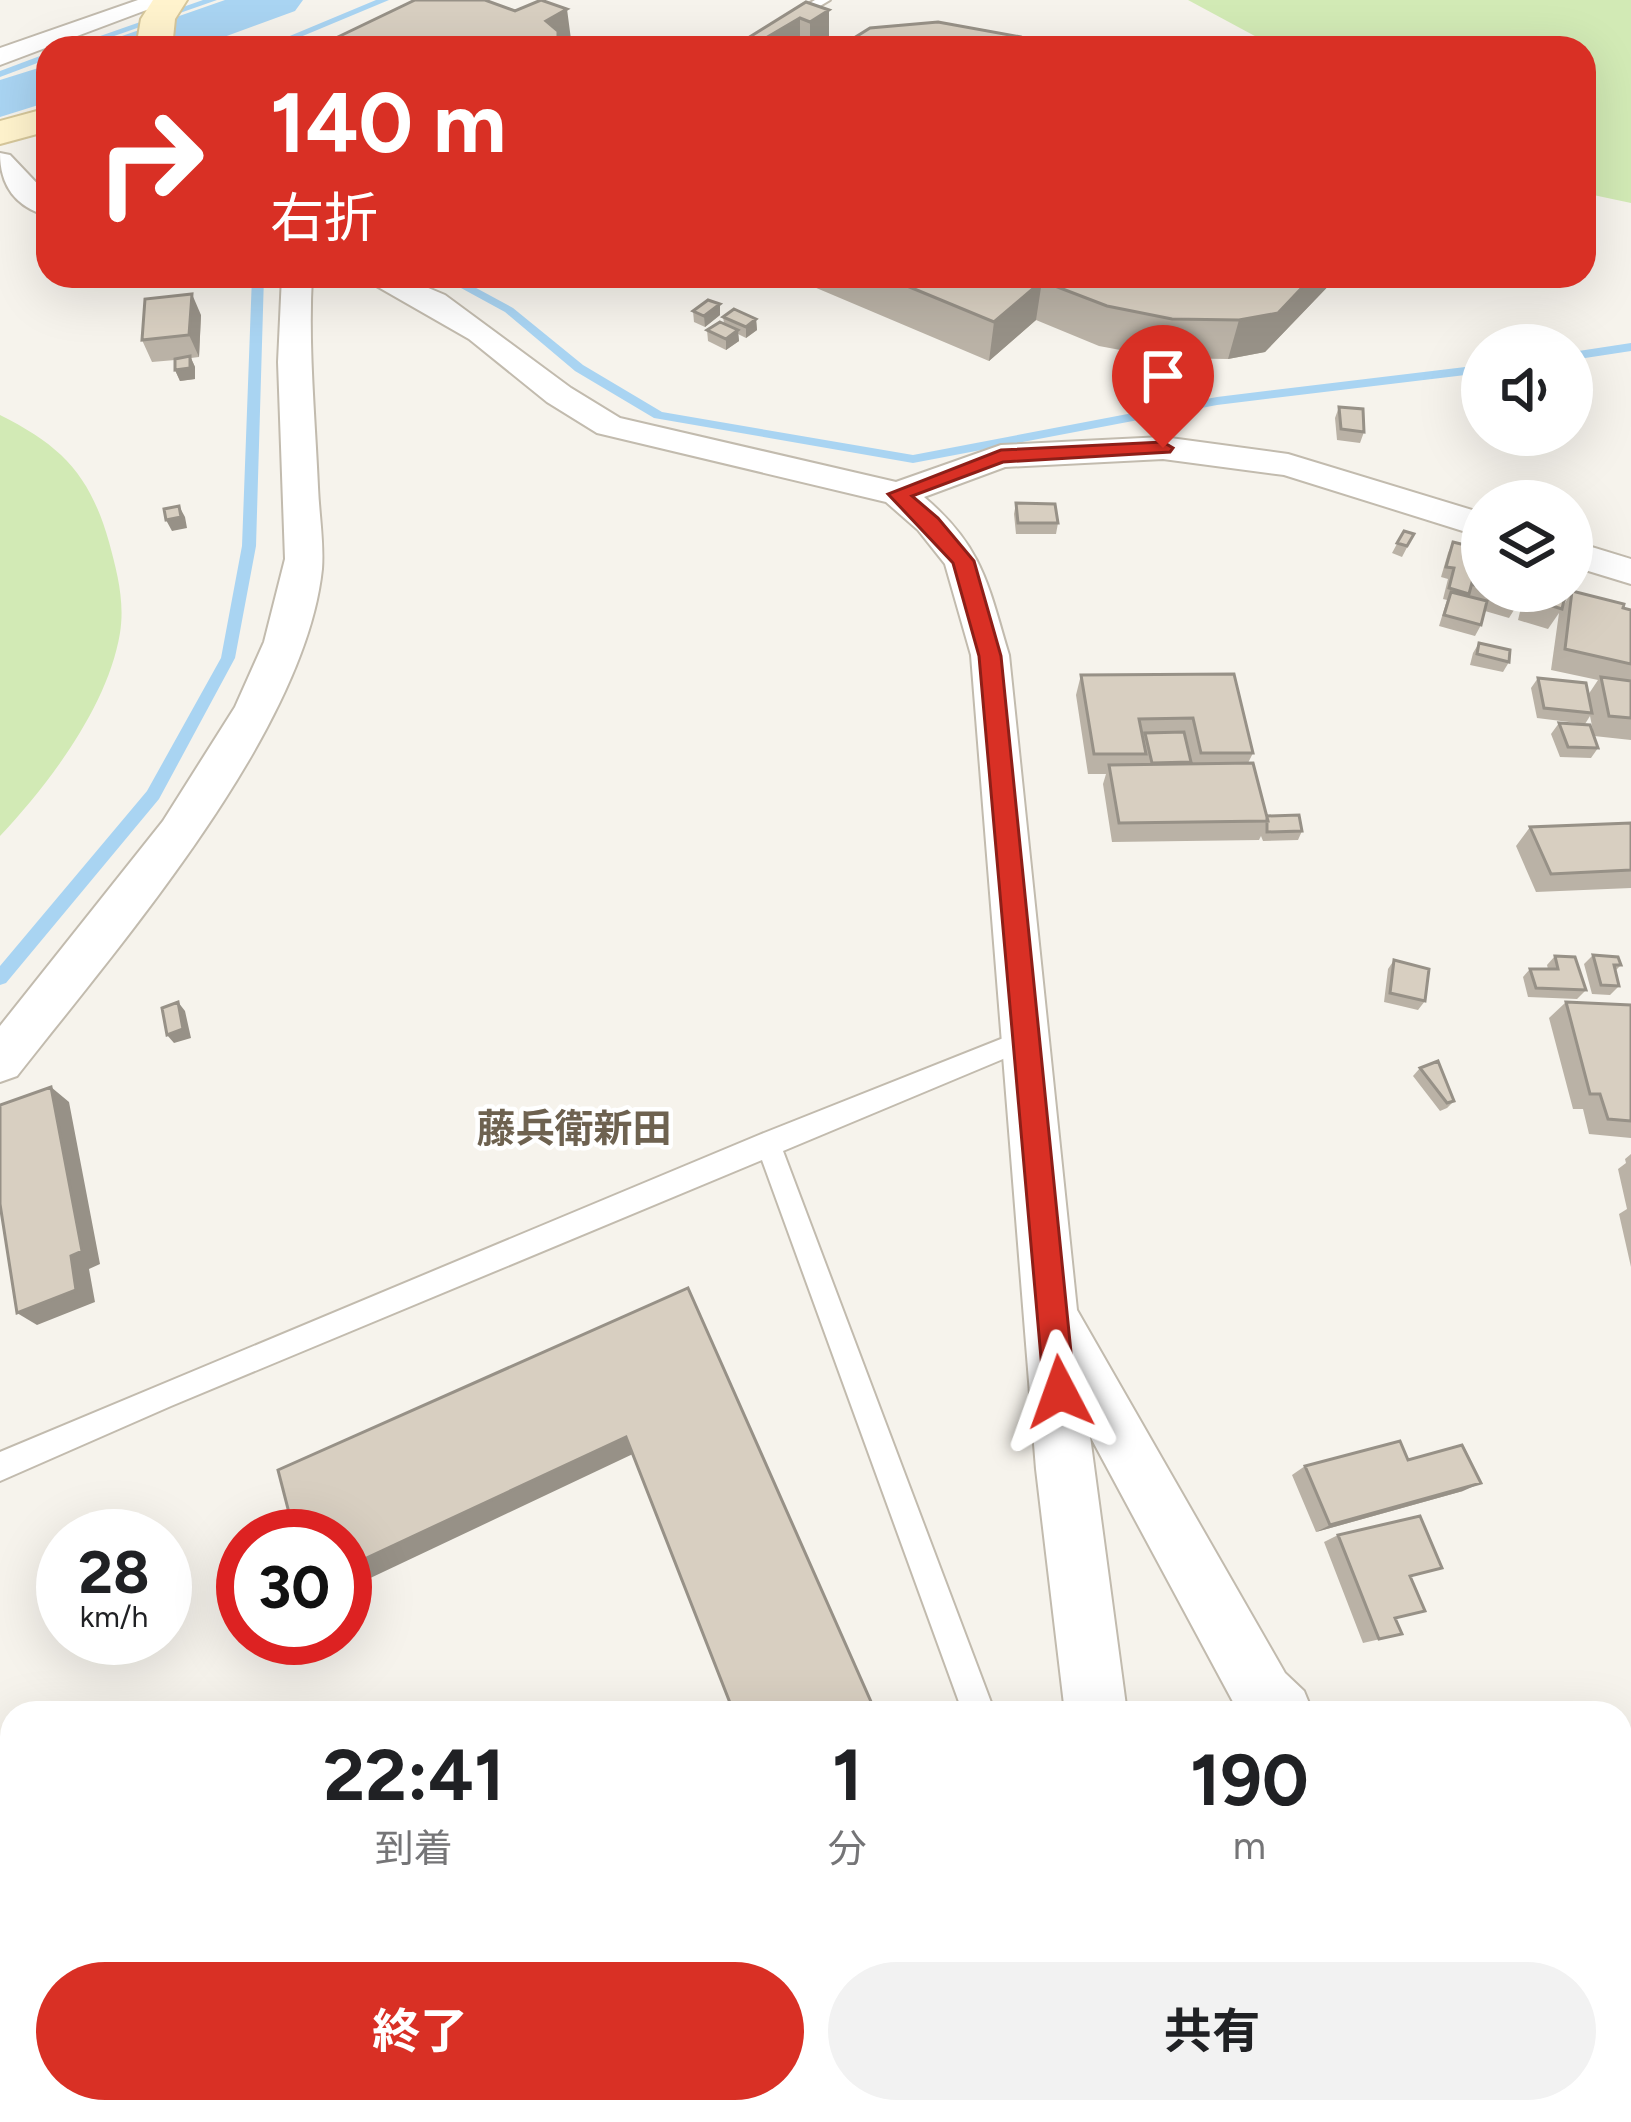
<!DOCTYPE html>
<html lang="ja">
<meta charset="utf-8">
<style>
:root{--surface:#fff;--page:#f2f2f2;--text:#202124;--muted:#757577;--accent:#d93025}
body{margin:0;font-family:Figtree,"Noto Sans JP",sans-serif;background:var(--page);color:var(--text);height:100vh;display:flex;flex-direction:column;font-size:45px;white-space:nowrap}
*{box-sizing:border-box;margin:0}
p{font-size:39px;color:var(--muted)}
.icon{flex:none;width:66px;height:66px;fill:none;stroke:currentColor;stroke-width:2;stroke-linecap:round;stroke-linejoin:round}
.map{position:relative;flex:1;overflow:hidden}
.sheet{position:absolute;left:0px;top:1701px;width:1632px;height:423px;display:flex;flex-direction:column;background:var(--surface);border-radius:36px 36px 0 0;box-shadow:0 12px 48px #0002}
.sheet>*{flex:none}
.guide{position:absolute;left:36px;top:36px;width:1560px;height:252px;border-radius:36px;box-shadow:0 12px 48px #0002;background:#d93025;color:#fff;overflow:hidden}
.controls{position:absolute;left:1461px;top:324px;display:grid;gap:24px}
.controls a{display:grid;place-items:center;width:132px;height:132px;border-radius:50%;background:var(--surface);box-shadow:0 12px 48px #0002;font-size:60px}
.speed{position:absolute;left:36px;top:1509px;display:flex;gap:24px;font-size:60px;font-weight:700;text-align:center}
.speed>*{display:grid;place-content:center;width:156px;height:156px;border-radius:50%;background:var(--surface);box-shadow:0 12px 48px #0002;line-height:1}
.speed small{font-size:30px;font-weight:400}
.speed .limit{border:18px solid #d22;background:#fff;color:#111}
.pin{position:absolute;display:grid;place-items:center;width:102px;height:102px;color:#fff;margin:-123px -51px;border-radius:50% 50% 50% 0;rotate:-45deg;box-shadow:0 0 12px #0007}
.pin .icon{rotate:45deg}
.me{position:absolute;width:132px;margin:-66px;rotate:356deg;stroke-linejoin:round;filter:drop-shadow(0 0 9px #0008)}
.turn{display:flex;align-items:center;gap:42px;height:252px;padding:0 36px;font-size:54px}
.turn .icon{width:156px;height:156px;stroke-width:2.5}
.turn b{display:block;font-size:84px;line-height:102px}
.eta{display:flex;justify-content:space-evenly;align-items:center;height:204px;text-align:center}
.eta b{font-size:72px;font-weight:700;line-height:84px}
.cta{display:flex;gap:24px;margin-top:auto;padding:24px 36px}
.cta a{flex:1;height:138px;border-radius:72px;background:var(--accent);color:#fff;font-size:48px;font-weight:700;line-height:138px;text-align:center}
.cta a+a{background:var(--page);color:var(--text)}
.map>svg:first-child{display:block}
</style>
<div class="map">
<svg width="1631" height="2122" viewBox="0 0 1631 2122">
<rect width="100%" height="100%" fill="#f6f3ec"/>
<path fill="#d2eab5" d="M1188,0H1631V203L1584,193V48H1277Z
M0,415C62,446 90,475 109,542C117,572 125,601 120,633C108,706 49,784 0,836Z"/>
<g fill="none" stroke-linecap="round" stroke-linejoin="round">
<path fill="#a9d4f2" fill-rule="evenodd" d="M203,0H217L80,48H66Z
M376,0H389L274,48H261Z
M48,53V59L0,77V71Z
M252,276H264L256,546L235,658L159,799L6,983L0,985V966L147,791L221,658L242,546Z
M439,276H454L513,308L583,365L662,412L913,455L1217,397L1482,365V373L1217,405L913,463L654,418L575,371L505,312Z
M1631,343V351L1572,360V352Z"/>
<path fill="#a9d4f2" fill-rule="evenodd" d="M225,0H303L295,11L194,48H114L122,36Z
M48,65V102L0,117V80Z"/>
<defs>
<path id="lane" d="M815,0H830L750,48H735Z
M1026,1029L1034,1032L1038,1039L1034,1046L783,1151L995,1713H963L762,1160L171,1406L0,1481V1452L759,1135Z
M1047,2112H1083L1084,2122H1048Z"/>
<path id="street" d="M138,0H173L0,65V48Z
M0,153L10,155L48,195V216C15,207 0,185 0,153Z
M282,276H312C308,347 315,416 318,487C319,514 324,542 322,569C305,733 117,948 17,1076L0,1082V1026L163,821L235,707L264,642L285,559L278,362Z
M359,276H400L445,295L571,388L620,418L896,482L1001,445L1163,437L1288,454L1482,513V537L1284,475L1163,459L1005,467L924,497C983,547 988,585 1009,655L1077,1310L1285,1673L1304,1691L1313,1713H1239L1090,1436L1127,1713H1065L1036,1469L971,655L945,564L918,530L886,502L597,433L547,402L469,339Z
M1572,541L1631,559V584L1572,566Z
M1631,1821V1887L1620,1888V1822Z
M1109,2112H1181L1182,2122H1110Z"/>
<path id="secondary" d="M153,0H187L175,19L172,48H136L141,19Z
M48,108V131L0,144V121Z"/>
</defs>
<use href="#lane" stroke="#c2bbae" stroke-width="4"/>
<use href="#street" stroke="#c2bbae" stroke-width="4"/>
<use href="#secondary" stroke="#d6c79b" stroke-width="4"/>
<use href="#lane" fill="#fff" fill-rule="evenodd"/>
<use href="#street" fill="#fff" fill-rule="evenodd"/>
<use href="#secondary" fill="#fff3cd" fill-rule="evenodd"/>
</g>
<path fill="#bab2a6" d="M806,2L828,48H732Z
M788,276H1338L1265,352L1228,359L1163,358L1099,346L1036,320L989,361Z
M693,311L720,315L705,327L694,322Z
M201,315L199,357L191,358L195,367V379L180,381L175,370V360L152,362L142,340Z
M723,317L756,319L757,330L746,338L738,334L739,341L726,350L708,341L707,330L724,323Z
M1339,407L1364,432L1360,443L1337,440L1335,418Z
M1016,503L1058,523L1056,534H1016L1014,514Z
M1404,531L1414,534L1402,557L1392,553Z
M1482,539V591H1523L1522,597L1509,618L1485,611L1481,625L1475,636L1439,626L1447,600L1443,599L1448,579L1441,577L1448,553L1453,542L1478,549Z
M1525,591H1571L1562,608L1572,591L1631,610V740L1594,736L1590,716L1585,724L1537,718L1531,688L1538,678L1588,695L1598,680L1551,670L1559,613L1548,629L1518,620Z
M1479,643L1509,662L1503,672L1470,665L1473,653Z
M1234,674L1253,753L1248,763L1267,816L1302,831L1298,840L1263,841L1261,836L1259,840L1112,842L1103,784L1106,774H1088L1076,695L1081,675Z
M1559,723L1598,748L1591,758L1560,757L1551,734Z
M1631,823V888L1536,892L1516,846L1530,827Z
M1593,955L1621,965L1615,971L1619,986L1610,995L1592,994L1584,964Z
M1555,956L1586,990L1577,999L1528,997L1523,977L1530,969H1548L1547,965Z
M1394,960L1425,1001L1418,1010L1384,1002L1388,969Z
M1566,1002L1631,1005V1138L1589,1134L1583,1109H1573L1549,1018Z
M1420,1068L1454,1101L1447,1108L1440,1111L1413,1076Z
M1631,1154V1267L1619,1214L1627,1209L1618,1169L1626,1163L1625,1159Z
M1408,1460L1463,1491L1316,1532L1292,1475L1305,1466Z
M1338,1535L1410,1577L1395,1619L1402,1634L1363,1643L1324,1542Z"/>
<path fill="#979187" d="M567,9L572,47L551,48L546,21Z
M829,10V48H810V22Z
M800,18V48H749Z
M1313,276H1338L1265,352L1228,359L1239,320Z
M1042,281L1036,320L989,361L994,322Z
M192,294L201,315L199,357L189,335Z
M720,304V315L705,327L704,316Z
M756,319L757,330L746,338V327Z
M738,330L739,341L726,350V339Z
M190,356L195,367V379L180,381L175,370Z
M179,506L185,517L187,528L172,531L166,520Z
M178,1002L185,1011L191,1038L174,1043L167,1035Z
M51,1087L69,1102L100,1264L89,1269L95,1302L37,1325L17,1313Z
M626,1437L635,1453L345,1590V1568Z
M1481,1483L1463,1491L1316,1532L1330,1525Z"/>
<path fill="#d8cfc1" stroke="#979187" stroke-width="3" d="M415,0H485L515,11L541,0L567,9L546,21L558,31V42L551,48H315Z
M806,2L829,10L810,22L800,18L749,48H732Z
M938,22L1021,37L1042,48H838L870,28Z
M883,276H1313L1278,313L1239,320L1172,319L1107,306L1042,281L994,322Z
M192,294L189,335L142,340L145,299Z
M708,300L720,304L704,316L693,311Z
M734,309L756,319L746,327L723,317Z
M720,322L738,330L726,339L707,330Z
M190,356V368L175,370V359Z
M1339,407L1363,409L1364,432L1341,429Z
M1016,503L1055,504L1058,523H1018Z
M179,506L181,517L166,520L164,509Z
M1404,531L1414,534L1407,546L1397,543Z
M1572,539L1585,543L1576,583L1572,582Z
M1453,542L1481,549L1469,594L1449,588L1454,568L1446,567Z
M1482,555V587L1474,585Z
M1498,591H1523L1522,597Z
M1532,591H1566L1562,609L1530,599Z
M1572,591L1624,604L1623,608L1631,610V664L1565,649Z
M1451,592L1487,601L1481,625L1444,615Z
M1479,643L1510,650L1509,662L1477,654Z
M1234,674L1253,753H1201L1193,718L1139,719L1146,754H1094L1081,675Z
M1601,677L1631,681V718L1609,716Z
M1538,678L1586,683L1592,713L1544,708Z
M1559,723L1590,725L1598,748L1568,747Z
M1184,732L1191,762L1152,763L1145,733Z
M1253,763L1268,821L1119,823L1109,765Z
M1299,815L1302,831L1267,832V816Z
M1631,823V870L1551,874L1530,827Z
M1593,955L1618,957L1621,965H1614L1619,986L1601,985Z
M1555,956L1575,957L1586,990L1536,988L1530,969H1558Z
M1394,960L1429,969L1425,1001L1390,993Z
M178,1002L183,1029L167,1035L162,1008Z
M1566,1002L1631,1005V1121L1608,1119L1600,1094H1590Z
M1438,1061L1454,1101L1447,1103L1420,1068Z
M51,1087L82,1251L71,1256L76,1290L17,1313L0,1204V1105Z
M688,1288L876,1713H734L626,1437L345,1568V1536H295L278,1470Z
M1400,1441L1408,1460L1462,1445L1481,1483L1330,1525L1305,1466Z
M1420,1516L1442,1568L1410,1576L1425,1611L1395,1618L1402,1634L1379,1639L1338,1535Z"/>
<path fill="#d93025" stroke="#8d1f18" stroke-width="3" d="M1163,442L1173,448L1170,452L1003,462L912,496L938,518L974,561L1001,656L1075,1392L1071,1403L1060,1408L1048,1403L1044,1392L979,656L953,563L888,494L1001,450Z"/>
<g text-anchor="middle" stroke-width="9" stroke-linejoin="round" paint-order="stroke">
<g font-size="39" font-weight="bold" fill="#6e6250" stroke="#fff">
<text x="574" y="1142">藤兵衛新田</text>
</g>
</g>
</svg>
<div class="controls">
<a><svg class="icon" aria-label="sound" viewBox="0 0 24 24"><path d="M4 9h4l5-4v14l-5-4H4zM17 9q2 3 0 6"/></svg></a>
<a><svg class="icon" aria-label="layers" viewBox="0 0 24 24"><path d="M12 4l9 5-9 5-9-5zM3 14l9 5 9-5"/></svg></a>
</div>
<div class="speed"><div>28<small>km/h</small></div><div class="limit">30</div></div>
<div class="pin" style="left:1163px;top:448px;background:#d93025"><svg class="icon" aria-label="arrive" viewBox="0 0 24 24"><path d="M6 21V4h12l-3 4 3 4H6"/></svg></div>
<svg class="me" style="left:1060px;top:1392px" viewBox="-20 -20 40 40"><path d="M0-17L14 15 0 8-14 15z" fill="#d93025" stroke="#fff" stroke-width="4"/></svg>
<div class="guide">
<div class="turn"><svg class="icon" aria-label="right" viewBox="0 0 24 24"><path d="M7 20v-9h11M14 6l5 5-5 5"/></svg><div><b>140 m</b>右折</div></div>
</div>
<section class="sheet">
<div class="eta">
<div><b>22:41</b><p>到着</p></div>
<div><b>1</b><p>分</p></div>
<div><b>190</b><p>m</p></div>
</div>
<div class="cta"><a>終了</a><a>共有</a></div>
</section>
</div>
